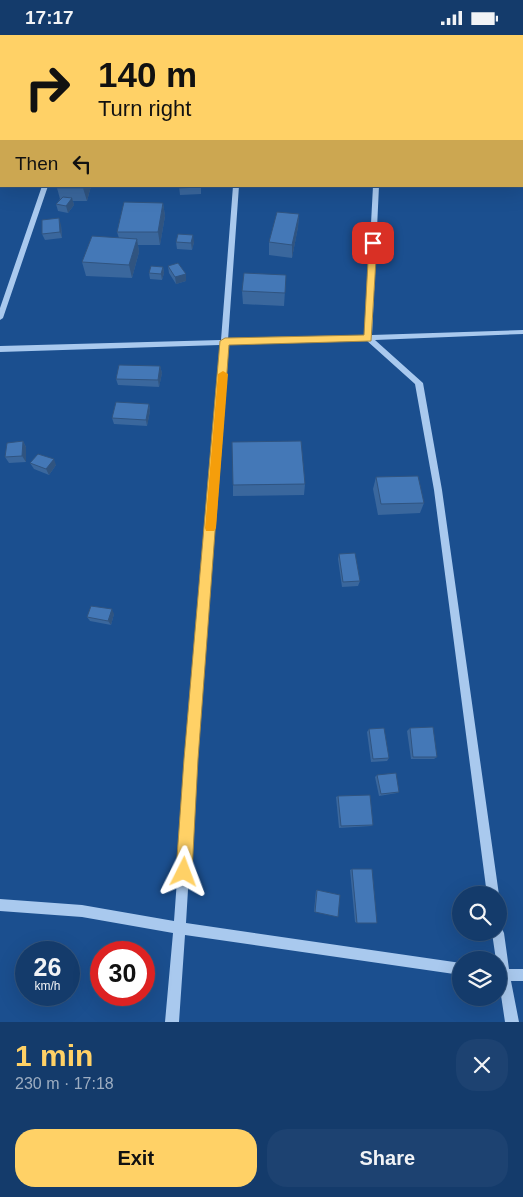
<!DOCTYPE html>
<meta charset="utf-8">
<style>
:root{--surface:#143b6b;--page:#1d4271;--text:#f1f3f6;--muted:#9dadc1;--line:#33557e;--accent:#ffd166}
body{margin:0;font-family:Helvetica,sans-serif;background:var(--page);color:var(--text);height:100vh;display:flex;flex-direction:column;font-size:19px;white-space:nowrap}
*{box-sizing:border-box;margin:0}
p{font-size:16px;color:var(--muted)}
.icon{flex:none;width:28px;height:28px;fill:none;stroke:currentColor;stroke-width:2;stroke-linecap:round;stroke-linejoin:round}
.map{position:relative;height:987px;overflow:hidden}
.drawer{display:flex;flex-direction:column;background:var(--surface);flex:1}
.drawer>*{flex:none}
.hud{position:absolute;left:0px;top:0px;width:524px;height:152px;box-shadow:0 5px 20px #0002,0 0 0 1px var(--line);background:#ffd166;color:#111;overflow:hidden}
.buttons{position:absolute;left:452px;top:851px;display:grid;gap:10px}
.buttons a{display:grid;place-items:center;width:55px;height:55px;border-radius:50%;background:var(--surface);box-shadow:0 5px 20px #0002,0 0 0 1px var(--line);font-size:25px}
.speed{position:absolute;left:15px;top:906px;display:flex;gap:10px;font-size:25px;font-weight:700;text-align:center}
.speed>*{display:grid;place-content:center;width:65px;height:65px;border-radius:50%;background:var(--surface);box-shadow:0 5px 20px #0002,0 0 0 1px var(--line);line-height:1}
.speed small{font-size:12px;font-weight:400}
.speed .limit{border:8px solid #d22;background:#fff;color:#111}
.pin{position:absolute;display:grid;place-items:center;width:42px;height:42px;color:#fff;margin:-21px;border-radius:10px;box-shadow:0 2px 8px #0006}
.me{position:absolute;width:55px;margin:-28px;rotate:3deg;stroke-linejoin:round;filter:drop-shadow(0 0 4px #0008)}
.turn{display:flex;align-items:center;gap:18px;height:105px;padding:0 15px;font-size:22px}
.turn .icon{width:65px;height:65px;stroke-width:2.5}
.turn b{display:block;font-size:35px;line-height:42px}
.then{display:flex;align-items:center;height:48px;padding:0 15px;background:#0003;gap:10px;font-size:19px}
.round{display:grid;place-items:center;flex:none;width:52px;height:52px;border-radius:20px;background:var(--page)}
.head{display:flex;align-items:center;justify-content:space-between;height:85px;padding:0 15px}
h1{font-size:30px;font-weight:800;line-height:38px;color:var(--accent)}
.action{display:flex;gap:10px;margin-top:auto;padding:10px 15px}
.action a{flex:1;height:58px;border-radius:20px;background:var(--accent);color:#111;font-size:20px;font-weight:800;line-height:58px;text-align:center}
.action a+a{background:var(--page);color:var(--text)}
.status{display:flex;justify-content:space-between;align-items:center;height:35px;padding:0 25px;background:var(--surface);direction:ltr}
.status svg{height:14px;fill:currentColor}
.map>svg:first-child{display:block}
</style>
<div class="status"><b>17:17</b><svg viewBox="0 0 49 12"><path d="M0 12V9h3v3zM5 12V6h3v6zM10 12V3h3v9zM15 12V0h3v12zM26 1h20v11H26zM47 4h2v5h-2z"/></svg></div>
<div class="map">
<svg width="523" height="987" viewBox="0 0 523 987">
<rect width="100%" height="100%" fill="#1b4f8f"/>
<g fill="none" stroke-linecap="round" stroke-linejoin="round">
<path fill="#a9c9ee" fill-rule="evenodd" d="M242,0H246V1H242Z
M344,0H350L351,1H345Z
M456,0H481L482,1H458Z
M522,3H523V5H522Z
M0,110H1V114H0Z
M42,151H48L3,283L0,285V273Z
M233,151H239L228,305L365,301L373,151H379L372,300L523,295V299L375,305L423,348L442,455L499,860H487L434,455L415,349L366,305L228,310L196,722L186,888L461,928V940L185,900L179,987H165L173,898L82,882L0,876V864L82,870L174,886L186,722L220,310L0,317V311L221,305Z
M499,892L502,894L504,898L509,934H523V946H511L519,987H505L499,947V925H496L492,898H499Z"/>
</g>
<path fill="#3a679d" d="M57,151H91L87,166H73L74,170L68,178L58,176L56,169L60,164L57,153Z
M179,151H201V159L180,160Z
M163,168L165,181L160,210H138L139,217L132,243L86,241L82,227L119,203L117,197Z
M299,179L298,192L292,223L269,220V207Z
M61,190L62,203L45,205L42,199Z
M176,207H194L192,215L177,214Z
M168,231L186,246L176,249L169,238Z
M163,232L164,238L162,245L150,244L149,238Z
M286,240L284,271L243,269L242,256Z
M160,331L162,338L159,352L118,350L116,344Z
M149,369L150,376L147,391L114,389L112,383Z
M23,406L26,412V427L9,428L5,422Z
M30,428L56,430L49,440L34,434Z
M376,442L424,468L420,478L378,480L373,454Z
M305,449L304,460L233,461V450Z
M339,519L360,546L358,551L342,552L338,524Z
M114,579L111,590L90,586L87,582Z
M410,693L437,722L434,724H411L407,696Z
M369,694L389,723L387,726L371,727L367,697Z
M377,740L399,757L397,758L379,761L375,742Z
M338,761L373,790L371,791L339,793L336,762Z
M352,834L357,888L355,887L350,835Z
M316,855L340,860L315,877H314Z"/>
<path fill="#305480" d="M84,151H91L87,166L83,153Z
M72,163L74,170L68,178L66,171Z
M163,168L165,181L160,210L158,197Z
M299,179L298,192L292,223V210Z
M59,183L61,190L62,203L60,197Z
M193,200L194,207L192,215L191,208Z
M137,204L139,217L132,243L129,230Z
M163,232L164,238L162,245L161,239Z
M186,239V246L176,249L175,242Z
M160,331L162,338L159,352L158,345Z
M149,369L150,376L147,391L146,385Z
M23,406L26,412V427L22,421Z
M54,424L56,430L49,440L46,434Z
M112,574L114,579L111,590L108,586Z"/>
<path fill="#4478b7" stroke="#305480" d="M57,151H84L83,153H57Z
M179,151H200V152L179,153Z
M63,162L72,163L66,171L56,169Z
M124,167L163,168L158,197H117Z
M277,177L299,179L292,210L269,207Z
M59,183L60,197L42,199V185Z
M178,199L193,200L191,208L176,207Z
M92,201L137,204L129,230L82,227Z
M178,228L186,239L175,242L168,231Z
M151,231L163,232L161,239L149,238Z
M244,238L286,240L285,258L242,256Z
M119,330L160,331L158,345L116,344Z
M116,367L149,369L146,385L112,383Z
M23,406L22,421L5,422L7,408Z
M301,406L305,449L233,450L232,407Z
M38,419L54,424L46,434L30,428Z
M418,441L424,468L381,469L376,442Z
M355,518L360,546L343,547L339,519Z
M91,571L112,574L108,586L87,582Z
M433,692L437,722H413L410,693Z
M384,693L389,723L373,724L369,694Z
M396,738L399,757L381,759L377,740Z
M370,760L373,790L341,791L338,761Z
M352,834H372L377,888H357Z
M317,855L340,860L338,882L315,877Z"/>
<path fill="#ffd166" stroke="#a68842" d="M373,206L377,208L371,306L229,310L198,724L192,837L190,842L184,844L179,842L176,837L184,724L220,306L225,303L364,300L369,208Z"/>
<path fill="#f59e0b" d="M223,336L228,339L216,493L214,496H206L205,493L218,339Z"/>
</svg>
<div class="buttons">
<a><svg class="icon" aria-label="search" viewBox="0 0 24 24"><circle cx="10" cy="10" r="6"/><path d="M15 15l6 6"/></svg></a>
<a><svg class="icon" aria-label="layers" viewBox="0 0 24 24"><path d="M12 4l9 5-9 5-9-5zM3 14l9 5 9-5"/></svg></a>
</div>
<div class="speed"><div>26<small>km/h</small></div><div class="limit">30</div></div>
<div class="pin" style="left:373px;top:208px;background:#d93025"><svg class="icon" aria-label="arrive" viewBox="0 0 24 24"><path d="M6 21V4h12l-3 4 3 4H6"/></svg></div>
<svg class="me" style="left:184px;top:837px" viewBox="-20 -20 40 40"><path d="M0-17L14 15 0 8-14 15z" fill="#ffd166" stroke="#fff" stroke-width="4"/></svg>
<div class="hud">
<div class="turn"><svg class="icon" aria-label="right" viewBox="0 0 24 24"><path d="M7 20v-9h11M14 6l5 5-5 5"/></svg><div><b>140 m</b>Turn right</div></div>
<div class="then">Then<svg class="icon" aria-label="left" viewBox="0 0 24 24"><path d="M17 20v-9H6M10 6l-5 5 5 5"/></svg></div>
</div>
</div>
<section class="drawer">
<div class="head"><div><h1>1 min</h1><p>230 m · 17:18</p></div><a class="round"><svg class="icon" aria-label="close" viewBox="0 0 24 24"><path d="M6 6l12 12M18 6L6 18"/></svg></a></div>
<div class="action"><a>Exit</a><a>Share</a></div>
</section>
